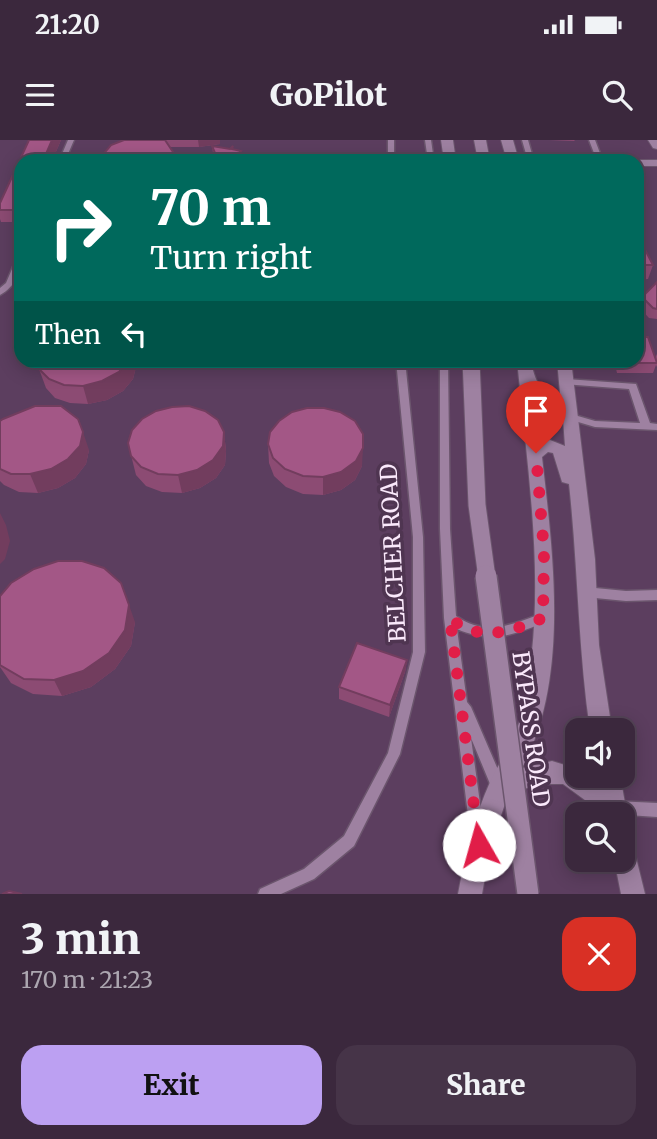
<!DOCTYPE html>
<meta charset="utf-8">
<style>
:root{--surface:#3b283d;--page:#463448;--text:#f1f3f6;--muted:#aca6b0;--line:#544457;--accent:#bca0f2}
body{margin:0;font-family:Merriweather,serif;background:var(--page);color:var(--text);height:100vh;display:flex;flex-direction:column;font-size:26px;white-space:nowrap}
*{box-sizing:border-box;margin:0}
p{font-size:23px;color:var(--muted)}
.icon{flex:none;width:38px;height:38px;fill:none;stroke:currentColor;stroke-width:2;stroke-linecap:round;stroke-linejoin:round}
.map{position:relative;height:754px;overflow:hidden}
.sheet{display:flex;flex-direction:column;background:var(--surface);flex:1}
.sheet>*{flex:none}
.banner{position:absolute;left:14px;top:14px;width:630px;height:214px;border-radius:21px;box-shadow:0 4px 18px #0003,0 0 0 2px var(--line);background:#00695c;color:#fff;overflow:hidden}
.fabs{position:absolute;left:565px;top:578px;display:grid;gap:14px}
.fabs a{display:grid;place-items:center;width:70px;height:70px;border-radius:14px;background:var(--surface);box-shadow:0 4px 18px #0003,0 0 0 2px var(--line);font-size:35px}
.pin{position:absolute;display:grid;place-items:center;width:60px;height:60px;color:#fff;margin:-72px -30px;border-radius:50% 50% 50% 0;rotate:-45deg;box-shadow:0 0 7px #0007}
.pin .icon{rotate:45deg}
.me{position:absolute;width:77px;margin:-38px;rotate:353deg;stroke-linejoin:round;filter:drop-shadow(0 0 5px #0008)}
.turn{display:flex;align-items:center;gap:24px;height:147px;padding:0 21px;font-size:32px}
.turn .icon{width:91px;height:91px;stroke-width:2.5}
.turn b{display:block;font-size:49px;line-height:60px}
.then{display:flex;align-items:center;height:66px;padding:0 21px;background:#0003;gap:14px;font-size:26px}
.round{display:grid;place-items:center;flex:none;width:74px;height:74px;border-radius:21px;background:var(--page)}
.summary{display:flex;align-items:center;justify-content:space-between;height:119px;padding:0 21px}
h1{font-size:42px;font-weight:800;line-height:52px}
.action{display:flex;gap:14px;margin-top:auto;padding:14px 21px}
.action a{flex:1;height:80px;border-radius:21px;background:var(--accent);color:#111;font-size:28px;font-weight:800;line-height:80px;text-align:center}
.action a+a{background:var(--page);color:var(--text)}
.status{display:flex;justify-content:space-between;align-items:center;height:49px;padding:0 35px;background:var(--surface);direction:ltr}
.status svg{height:19px;fill:currentColor}
header{display:flex;justify-content:space-between;align-items:center;height:91px;padding:0 21px;background:var(--surface);font-size:32px;font-weight:800}
.map>svg:first-child{display:block}
</style>
<div class="status"><b>21:20</b><svg viewBox="0 0 49 12"><path d="M0 12V9h3v3zM5 12V6h3v6zM10 12V3h3v9zM15 12V0h3v12zM26 1h20v11H26zM47 4h2v5h-2z"/></svg></div>
<header><svg class="icon" aria-label="menu" viewBox="0 0 24 24"><path d="M4 6h16M4 12h16M4 18h16"/></svg>GoPilot<svg class="icon" aria-label="search" viewBox="0 0 24 24"><circle cx="10" cy="10" r="6"/><path d="M15 15l6 6"/></svg></header>
<div class="map">
<svg width="657" height="754" viewBox="0 0 657 754">
<rect width="100%" height="100%" fill="#4f3551"/>
<path fill="#5c3e5f" fill-rule="evenodd" d="M0,0H657V754H0ZM21,21H637V220H21ZM578,590H623V635H578ZM578,674H623V719H578Z"/>
<g fill="none" stroke-linecap="round" stroke-linejoin="round">
<defs>
<path id="service" d="M68,0H74L65,21H59Z
M388,0H394V21H388Z
M425,0H431L434,21H428Z
M522,0H528L534,21H528Z
M589,0H595L603,21H597Z
M18,115H21C21,132 16,146 0,155V148L6,143Z
M396,220H405L423,397L425,512L400,614L354,706L314,739L281,754H258L260,749L304,729L344,696L388,613L413,512V397Z
M440,220H448L450,389L456,476C486,497 511,485 543,473L547,475L549,478L547,481C515,495 491,504 457,489L467,562L471,567L505,646L503,651L498,652L493,651L471,598L484,692L482,697L477,699L472,697L470,692L444,478L440,389Z
M566,239L636,244L650,283L657,284V290L595,287L568,279L566,277L568,275L571,274L595,281L640,283L629,249L563,244L561,242L563,240Z
M585,447L626,451L657,450V460L626,461L585,457L581,455L579,452L581,449Z
M615,661L657,663V677L613,674L610,673L608,668L610,663Z"/>
<path id="minor" d="M648,0H657V9L653,8Z
M484,18H516L522,21H478Z
M637,20H657V26H637V21H633Z"/>
<path id="tertiary" d="M441,0H453L456,21H444Z
M474,0H486L490,21H478Z
M501,0H513L519,21H507Z
M517,220H531C534,241 542,254 561,265L557,220H571L595,419L599,505L612,590H590C578,508 578,426 569,344L562,342L553,313L548,312L542,317C553,414 570,538 522,628L552,621L578,629V635H589L599,642L598,635H620L627,674L623,682V674H604L563,644H538L508,655L491,705L482,754H458C465,716 474,678 490,642C500,621 513,603 520,580C550,463 528,338 517,220ZM536,265L563,279L565,306L550,300L541,302Z
M623,693L631,697L645,754H621L614,719H623Z"/>
</defs>
<use href="#service" stroke="#6b556d" stroke-width="3"/>
<use href="#minor" stroke="#6b556d" stroke-width="2"/>
<use href="#tertiary" stroke="#6b556d" stroke-width="2"/>
<use href="#service" fill="#9e81a1" fill-rule="evenodd"/>
<use href="#minor" fill="#9e81a1" fill-rule="evenodd"/>
<use href="#tertiary" fill="#9e81a1" fill-rule="evenodd"/>
<defs>
<path id="tertiary-bridge-far1" d="M471,220L477,365L487,438"/>
<path id="tertiary-bridge" d="M486,436L528,754"/>
</defs>
<use href="#tertiary-bridge-far1" stroke="#6b556d" stroke-width="19" stroke-linecap="butt"/>
<use href="#tertiary-bridge" stroke="#6b556d" stroke-width="24" stroke-linecap="butt"/>
<use href="#tertiary-bridge-far1" stroke="#9e81a1" stroke-width="17"/>
<use href="#tertiary-bridge" stroke="#9e81a1" stroke-width="21"/>
</g>
<path fill="#8c4b73" d="M29,0H61L52,21H21V82H1L0,79V63Z
M124,0H220V4L199,7H170Z
M549,0H575L574,1Z
M212,6L233,9L242,18L239,21H216L213,13Z
M637,96L653,125L648,139L637,140Z
M657,142V179L649,178L639,167L642,157Z
M657,214V227L656,225L653,233H617L614,220H637L655,218Z
M136,227L133,239L123,251L107,260L88,264L70,263L55,258L46,248L39,229Z
M0,281L89,310L86,324L75,338L58,348L38,353L19,352L4,345L0,341Z
M224,292L226,311L225,325L216,338L200,348L182,353L162,352L146,346L136,335L128,303Z
M268,304L362,326L355,340L341,350L323,355L303,354L286,347L274,336L269,323Z
M0,456L135,482L131,506L115,529L91,547L62,556L33,554L11,543L0,527Z
M407,520L405,532L389,577L339,559V547Z"/>
<path fill="#723d5e" d="M52,0H61L52,21H43Z
M198,0H220V4L199,7Z
M241,11L242,18L239,21H231Z
M129,220H135L136,227L133,239L123,251L107,260L88,264L83,246Z
M83,292L89,310L86,324L75,338L58,348L38,353L30,334Z
M224,292L226,311L225,325L216,338L200,348L182,353L178,335Z
M363,308L362,326L355,340L341,350L323,355V337Z
M0,373L6,385L10,401L5,419L0,424Z
M129,465L135,482L131,506L115,529L91,547L62,556L54,540Z
M407,520L405,532L389,577L390,565Z"/>
<path fill="#a35786" stroke="#723d5e" stroke-width="2" d="M29,0H52L43,21H21V70H0V63Z
M124,0H165L173,12L171,20L169,21H101L100,18L111,5Z
M212,6L230,9L233,6L232,9L241,11L231,21H217L218,20Z
M637,96H638L653,125H637Z
M657,142V169L653,168L642,157Z
M637,197H648L657,223H621L620,220H637Z
M38,220H129L119,232L102,241L83,246L64,245L49,239L39,229Z
M35,266H61L78,279L83,292L80,306L68,319L51,329L30,334H11L0,329V281L3,279Z
M189,266L205,271L218,280L224,292L223,306L213,320L197,330L178,335L158,334L141,327L131,316L128,303L132,290L142,279L156,271L172,267Z
M307,268H324L340,272L355,281L363,294V308L356,321L341,332L323,337L303,336L285,329L273,318L268,304L270,292L279,281L292,272Z
M58,421H82L104,428L121,443L129,465L125,490L109,513L83,531L54,540L24,539L0,525V456L11,443L34,429Z
M357,503L407,520L390,565L339,547Z
M9,751L22,754H2Z"/>
<g fill="none" stroke-linecap="round" stroke-linejoin="round">
<path stroke="#e11d48" stroke-width="12" stroke-dasharray="0 21.6" d="M479,705L450,478C479,503 511,492 543,478L544,412L536,313"/>
</g>
<g text-anchor="middle" stroke-width="7" stroke-linejoin="round" paint-order="stroke">
<g font-size="23" fill="#fae9fb" stroke="#4f3551">
<text transform="translate(393 413) rotate(-93)" y="8">BELCHER ROAD</text>
<text transform="translate(531 589) rotate(82)" y="8">BYPASS ROAD</text>
</g>
</g>
</svg>
<div class="fabs">
<a><svg class="icon" aria-label="sound" viewBox="0 0 24 24"><path d="M4 9h4l5-4v14l-5-4H4zM17 9q2 3 0 6"/></svg></a>
<a><svg class="icon" aria-label="search" viewBox="0 0 24 24"><circle cx="10" cy="10" r="6"/><path d="M15 15l6 6"/></svg></a>
</div>
<div class="pin" style="left:536px;top:313px;background:#d93025"><svg class="icon" aria-label="arrive" viewBox="0 0 24 24"><path d="M6 21V4h12l-3 4 3 4H6"/></svg></div>
<svg class="me" style="left:479px;top:705px" viewBox="-20 -20 40 40"><circle r="19" fill="#fff"/><path d="M0-13L10 11 0 6-10 11z" fill="#e11d48"/></svg>
<div class="banner">
<div class="turn"><svg class="icon" aria-label="right" viewBox="0 0 24 24"><path d="M7 20v-9h11M14 6l5 5-5 5"/></svg><div><b>70 m</b>Turn right</div></div>
<div class="then">Then<svg class="icon" aria-label="left" viewBox="0 0 24 24"><path d="M17 20v-9H6M10 6l-5 5 5 5"/></svg></div>
</div>
</div>
<section class="sheet">
<div class="summary"><div><h1>3 min</h1><p>170 m · 21:23</p></div><a class="round" style="background:#d93025;color:#fff"><svg class="icon" aria-label="close" viewBox="0 0 24 24"><path d="M6 6l12 12M18 6L6 18"/></svg></a></div>
<div class="action"><a>Exit</a><a>Share</a></div>
</section>
